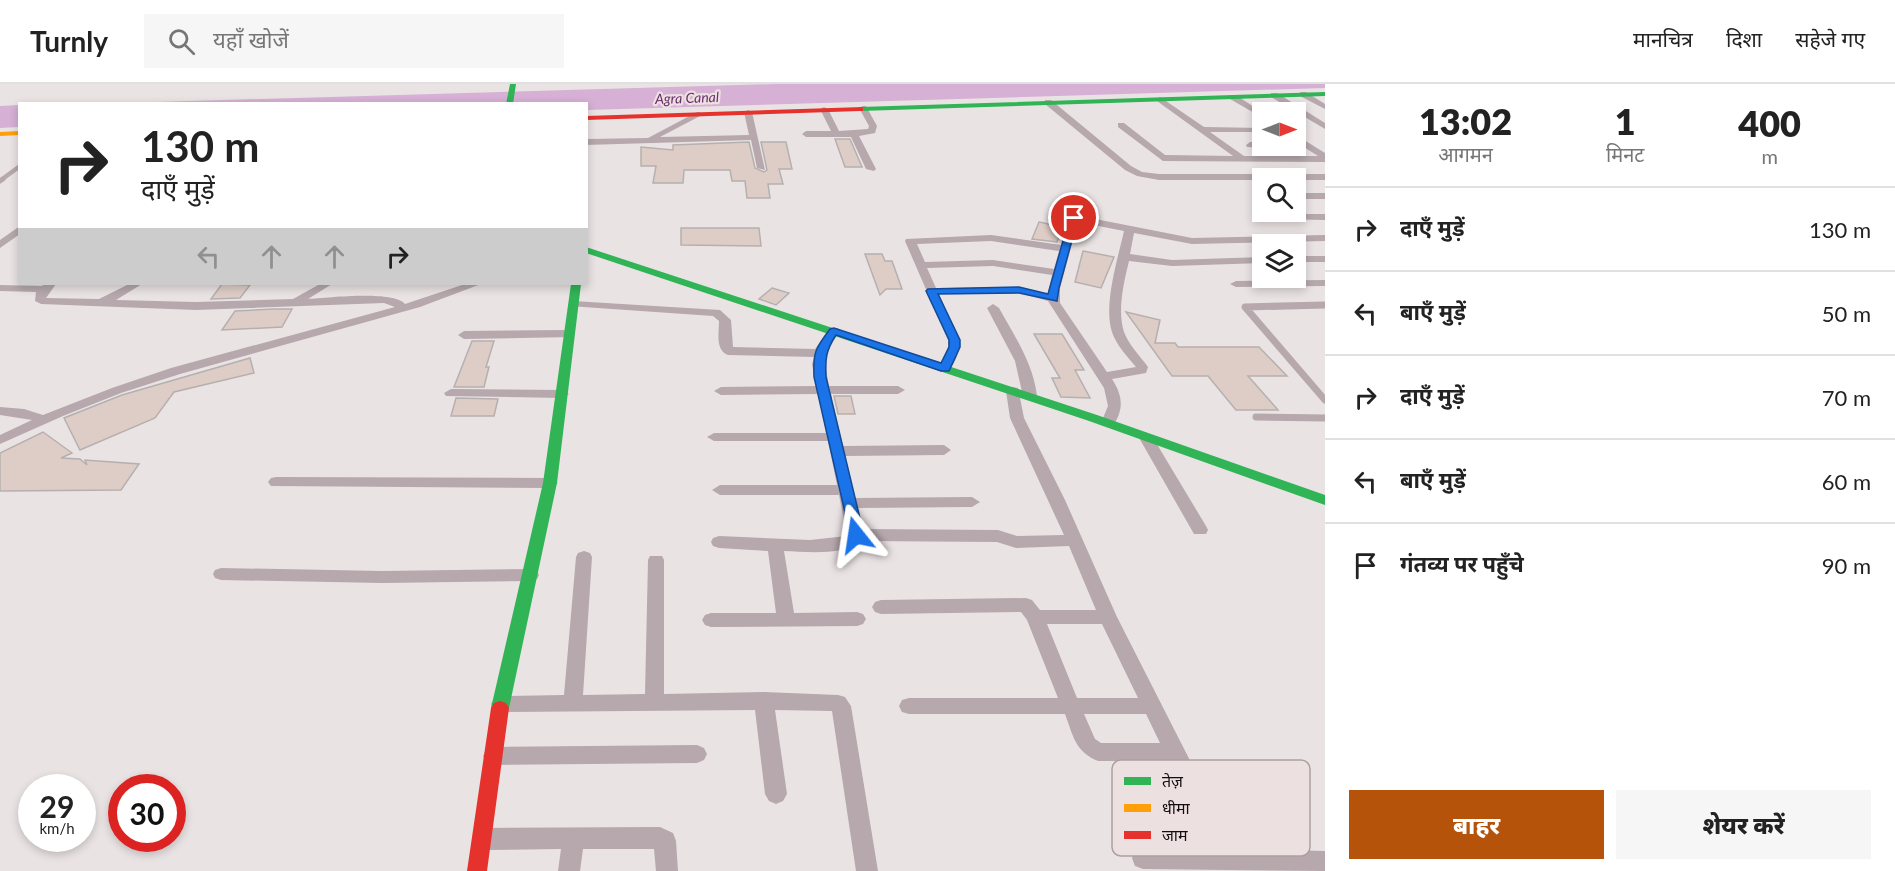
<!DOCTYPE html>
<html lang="hi">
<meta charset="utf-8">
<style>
:root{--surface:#fff;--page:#f6f6f6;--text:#222;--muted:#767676;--line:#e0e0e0;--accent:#b45309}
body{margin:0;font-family:Lato,"Noto Sans Devanagari",sans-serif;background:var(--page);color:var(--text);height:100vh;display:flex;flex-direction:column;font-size:22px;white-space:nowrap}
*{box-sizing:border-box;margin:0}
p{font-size:20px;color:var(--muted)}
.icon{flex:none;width:33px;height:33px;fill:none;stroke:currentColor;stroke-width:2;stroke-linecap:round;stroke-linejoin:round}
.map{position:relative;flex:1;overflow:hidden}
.side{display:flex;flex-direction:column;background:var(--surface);width:570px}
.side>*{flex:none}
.hud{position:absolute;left:18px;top:18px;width:570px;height:183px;border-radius:0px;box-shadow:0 3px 9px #0003;background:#fff;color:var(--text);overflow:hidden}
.needle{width:39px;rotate:90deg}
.controls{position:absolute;left:1252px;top:18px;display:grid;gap:12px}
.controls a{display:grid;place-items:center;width:54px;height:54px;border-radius:0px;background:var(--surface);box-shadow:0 3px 9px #0003;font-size:30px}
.speed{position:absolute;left:18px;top:690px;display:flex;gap:12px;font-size:30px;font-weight:700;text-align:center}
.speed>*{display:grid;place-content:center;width:78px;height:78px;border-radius:50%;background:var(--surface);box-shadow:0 3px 9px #0003;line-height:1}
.speed small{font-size:15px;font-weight:400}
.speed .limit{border:9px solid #d22;background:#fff;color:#111}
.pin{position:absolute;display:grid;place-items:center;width:51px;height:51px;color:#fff;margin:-26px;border:3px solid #fff;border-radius:50%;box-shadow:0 2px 6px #0007}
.me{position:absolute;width:66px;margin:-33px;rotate:345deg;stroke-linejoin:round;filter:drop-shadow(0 0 4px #0008)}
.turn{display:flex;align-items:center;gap:21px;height:126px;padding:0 24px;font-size:27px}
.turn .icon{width:78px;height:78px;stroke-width:2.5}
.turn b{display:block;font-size:42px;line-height:51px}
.lanes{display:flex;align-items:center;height:57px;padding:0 24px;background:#0003;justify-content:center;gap:30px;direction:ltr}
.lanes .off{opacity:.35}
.eta{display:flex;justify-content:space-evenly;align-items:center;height:102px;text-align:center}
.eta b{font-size:36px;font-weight:800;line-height:42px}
.cta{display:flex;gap:12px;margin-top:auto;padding:12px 24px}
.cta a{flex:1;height:69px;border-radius:0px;background:var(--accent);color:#fff;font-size:24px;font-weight:800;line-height:69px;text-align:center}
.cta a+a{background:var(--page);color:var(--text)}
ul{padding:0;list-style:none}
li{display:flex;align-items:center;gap:18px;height:84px;padding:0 24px;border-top:2px solid var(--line)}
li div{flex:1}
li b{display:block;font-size:22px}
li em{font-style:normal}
header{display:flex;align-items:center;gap:36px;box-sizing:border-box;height:84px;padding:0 30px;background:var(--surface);border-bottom:2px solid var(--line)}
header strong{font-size:28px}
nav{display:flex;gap:33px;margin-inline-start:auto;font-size:21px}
.search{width:420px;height:54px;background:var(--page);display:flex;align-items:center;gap:15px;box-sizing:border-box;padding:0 21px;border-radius:0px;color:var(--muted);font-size:22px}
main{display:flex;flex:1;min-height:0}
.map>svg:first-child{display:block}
</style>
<header>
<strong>Turnly</strong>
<div class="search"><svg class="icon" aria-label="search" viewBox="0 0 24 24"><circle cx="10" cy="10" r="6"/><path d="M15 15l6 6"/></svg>यहाँ खोजें</div>
<nav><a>मानचित्र</a><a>दिशा</a><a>सहेजे गए</a></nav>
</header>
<main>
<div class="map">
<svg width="1325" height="787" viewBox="0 0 1325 787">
<rect width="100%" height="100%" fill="#eae3e3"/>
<path fill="#d6b0d5" d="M776,0H1325V4L587,26L586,20H87Z
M19,21V43L0,44V22Z"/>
<path fill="#decdc7" stroke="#b5b0af" stroke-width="1.5" d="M835,55H850L862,83H845Z
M749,58L755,84L764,88L767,86L761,58H786L792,85H779L783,100H768L770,114H747L745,97H732L730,86H684L683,99H653L656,82H641V63L673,66V61Z
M1039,138L1063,143L1057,158L1032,155Z
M681,144H759L761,162L681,161Z
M1083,167L1114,173L1101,204L1075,198Z
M865,170H882L885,177H892L902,205H886L880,211Z
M222,200L250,201L240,214L211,215Z
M772,204L789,209L776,221L759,215Z
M274,225H292L282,243L222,246L235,227Z
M1126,228L1160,236L1155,259H1175L1178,263H1259L1287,292H1248L1278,326H1236L1208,292H1172Z
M1034,250H1062L1084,286H1075L1090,314L1061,313L1052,294H1060Z
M472,257H494L486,283H489L484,303H454Z
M250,274L254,289L174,308L155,334L80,366L64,334L122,311Z
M834,312H851L855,330H838Z
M456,314L498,315L494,332H451Z
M43,348L72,369L61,374L80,375L87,381L85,376L139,380L121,406L0,407V369Z"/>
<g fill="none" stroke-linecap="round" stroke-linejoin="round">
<path stroke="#b6a8ad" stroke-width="4.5" d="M1,96L20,82"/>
<path stroke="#b6a8ad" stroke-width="5" d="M0,97L3,95"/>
<path stroke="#b6a8ad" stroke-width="7" d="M1325,221L1245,223L1325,316
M1256,333L1325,334"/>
<path fill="#b6a8ad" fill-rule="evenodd" d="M1300,8H1306L1325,20V25L1300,12Z
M1271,9H1277L1325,39V45L1271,13Z
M1230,11H1236L1263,29V34L1230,15Z
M1160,13L1204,43L1263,44V48H1210L1244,72H1318L1296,58V51L1325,69V78L1163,77L1118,43V39H1124L1165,71L1233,72L1157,17L1156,15Z
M1045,16H1051L1131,82L1142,88L1159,90H1325V96H1159L1137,92L1125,86L1045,20Z
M863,22H866L877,42L875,49L859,52L876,85L874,87L866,85L851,53H806L802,50L806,47H831L820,25L824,23L828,25L839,47L868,45L869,42L859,24Z
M748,26L752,28L765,86L757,84L751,56L586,61V55L648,54L697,28H700V32L660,53L749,51L744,28Z
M1250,58H1263V62H1267L1263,64L1247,63L1246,61Z
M1296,109H1325V115H1296Z
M1079,115L1084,118L1080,132L1192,154L1325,151V157L1192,160L1134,149L1130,170L1172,176L1263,173V179L1172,182L1129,177C1124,198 1117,226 1124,248C1129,261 1140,272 1148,283L1146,289L1112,295C1123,312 1124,325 1113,342H1103L1101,339L1108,322L1104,304L1048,217L1019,209L939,210L960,256C960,266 955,284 945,288L940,287L939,284L948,263V256L905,157L906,155L991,151L1061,161L1074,118ZM1078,138L1124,147C1118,174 1103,221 1112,248C1116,261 1128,273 1136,283L1107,288L1060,219V204ZM991,157L1059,167L1054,185L993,176L925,178L917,160ZM993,182L1052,191L1048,210L1019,203L936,204L927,184Z
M1280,130H1325V136L1276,135V131Z
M20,142V150L0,164V156Z
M1296,172H1325V178H1296Z
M1325,196V202L1236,203L1230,200L1236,197Z
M44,200H56L46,214L99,215L129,200H142L116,216L196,218L293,215L320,200H332L308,215C327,214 393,206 405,220L465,200H481L420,223L180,290L121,309L63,332L0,360V351L32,336L0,331V323L24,325L43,331L112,304L171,284L395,223L384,219L196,226L41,220L35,217L36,208L0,207V201L42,202Z
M573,217L720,226L731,236L733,263L815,265L830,244H838L840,247C825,269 824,276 829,302H898L905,306L898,310H831L843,362L944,361L951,366L944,371L845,372L855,414L972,413L980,418L972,423L857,424L864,445L998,446L1017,452L1064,451L1010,334L1006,307L1013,303L1018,304L1024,334L1065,416L1117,533L1235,765L1325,767V787L1143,785L1135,782L1132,774L1135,766L1143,763L1211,765L1169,677H1098C1075,668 1073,651 1065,630H909L902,628L899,622L902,616L909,614H1058L1027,536L1021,528L881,530L875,528L872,523L875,518L881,516L1026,514L1032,516L1040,526H1096L1069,462L1016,464L997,458L862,457C844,472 807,468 784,467L794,529L857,528L863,530L866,535L863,540L857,542L711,543L705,541L702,536L705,531L711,529H776L768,467L719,464L713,462L711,458L713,454L719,452L810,456L847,452L839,411H720L712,406L720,401H837L828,357H714L707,353L714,349H826L818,310L721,311L714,307L721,303L816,302L812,280L814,273L728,271C715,266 719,249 719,237L713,232L569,222V218ZM1047,540H1102L1138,614H1077ZM1084,630H1146L1160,659H1101L1095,655Z
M993,220L999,224C1015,253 1033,279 1037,312L1035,315L1030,316L1023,312L1015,277L987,224Z
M568,246L572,247V253L464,255L458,251L464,247Z
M451,305L562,306L569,310L562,314L446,312L444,309Z
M1145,348L1152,352L1206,442L1208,446L1206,450H1194L1138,352Z
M276,393L550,394L558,399L550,404L271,402L268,398L271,394Z
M584,467L590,469L592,473L583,611L645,610L648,476L650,472H662L664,476V610L764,608L838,611L845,613L851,622L878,787H856L832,627L775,626L787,710L783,717L776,720L769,717L765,710L755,626L501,628L494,626L491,620L494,614L501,612L564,611L576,473L578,469Z
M221,484L382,487L531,485L537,487L539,491L537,495L531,497L382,499L221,496L215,494L213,490L215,486Z
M697,661L704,664L707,670L704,676L697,679L493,681L486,678L483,672L486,666L493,663Z
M660,743L673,749L676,757L678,787H656L654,765H583L580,787H558L561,765L483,766L475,762L472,755L475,748L483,744Z"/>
<path fill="#30b455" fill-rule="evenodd" d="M510,0H516L513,20H506Z
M1325,8V12L860,27L856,25L860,23Z
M586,163L1097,331L1325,411V421L1089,337L586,169Z
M571,200H581L557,399L509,624L506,629L500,631L494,629L491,624L543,399Z"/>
<path fill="#ff9f0a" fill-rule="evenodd" d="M20,47V51L0,52V48Z"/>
<path fill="#e5322d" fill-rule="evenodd" d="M863,23V27H860L586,36V32Z
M500,617L506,619L509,624L487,787H467L491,624L494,619Z"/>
</g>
<path fill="#1a73e8" stroke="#114b97" stroke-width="1.5" d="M1070,132L1078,134L1059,204L1057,217L1019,209L938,210L960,256V263L949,287H941L836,251C826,266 825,275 826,293L864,451L862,455H851L814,293C813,268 815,265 830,245L834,244L941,279L949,263V256L926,207L928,205L1019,203L1048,210Z"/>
<g text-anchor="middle" stroke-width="4.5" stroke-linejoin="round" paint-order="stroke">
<g font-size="14" font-style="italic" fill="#682b6b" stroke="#ede0e0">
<text transform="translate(687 14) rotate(-2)" y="5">Agra Canal</text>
</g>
</g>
<rect x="1112" y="676" width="198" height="96" rx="9" fill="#ede0e0" stroke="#aca1a1" stroke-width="1.5"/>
<rect x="1124" y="693" width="27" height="8" fill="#30b455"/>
<rect x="1124" y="720" width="27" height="8" fill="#ff9f0a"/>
<rect x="1124" y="747" width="27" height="8" fill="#e5322d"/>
<g font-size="16" fill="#140f0f">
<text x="1162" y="703">तेज़</text>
<text x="1162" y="730">धीमा</text>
<text x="1162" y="757">जाम</text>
</g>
</svg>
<div class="controls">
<a><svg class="needle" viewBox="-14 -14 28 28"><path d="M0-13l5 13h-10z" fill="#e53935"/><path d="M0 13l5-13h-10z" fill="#767676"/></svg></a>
<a><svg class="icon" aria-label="search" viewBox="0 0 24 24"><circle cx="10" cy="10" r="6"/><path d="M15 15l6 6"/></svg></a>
<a><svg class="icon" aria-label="layers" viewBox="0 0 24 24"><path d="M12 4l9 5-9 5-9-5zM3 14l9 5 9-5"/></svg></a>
</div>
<div class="speed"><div>29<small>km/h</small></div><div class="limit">30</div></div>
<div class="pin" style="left:1074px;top:134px;background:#d93025"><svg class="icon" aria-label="arrive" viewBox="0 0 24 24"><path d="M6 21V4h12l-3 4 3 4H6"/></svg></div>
<svg class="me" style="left:856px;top:451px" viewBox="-20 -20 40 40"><path d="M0-17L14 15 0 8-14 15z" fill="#1a73e8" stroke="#fff" stroke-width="4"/></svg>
<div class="hud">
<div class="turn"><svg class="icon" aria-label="right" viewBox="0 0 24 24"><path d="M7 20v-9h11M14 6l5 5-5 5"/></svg><div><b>130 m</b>दाएँ मुड़ें</div></div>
<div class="lanes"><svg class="icon off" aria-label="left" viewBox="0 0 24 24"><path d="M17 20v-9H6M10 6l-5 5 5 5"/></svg><svg class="icon off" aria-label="ahead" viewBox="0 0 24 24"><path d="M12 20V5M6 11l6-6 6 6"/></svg><svg class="icon off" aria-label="ahead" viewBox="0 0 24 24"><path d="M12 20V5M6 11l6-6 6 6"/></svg><svg class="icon" aria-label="right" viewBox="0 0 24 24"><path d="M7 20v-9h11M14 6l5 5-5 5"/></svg></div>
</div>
</div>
<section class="side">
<div class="eta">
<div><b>13:02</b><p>आगमन</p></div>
<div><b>1</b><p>मिनट</p></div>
<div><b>400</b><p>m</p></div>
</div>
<ul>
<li><svg class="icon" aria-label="right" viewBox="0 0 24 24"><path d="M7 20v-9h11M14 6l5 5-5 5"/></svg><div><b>दाएँ मुड़ें</b></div><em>130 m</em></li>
<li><svg class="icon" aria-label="left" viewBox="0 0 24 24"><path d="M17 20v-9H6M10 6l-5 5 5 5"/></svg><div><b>बाएँ मुड़ें</b></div><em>50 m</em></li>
<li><svg class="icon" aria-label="right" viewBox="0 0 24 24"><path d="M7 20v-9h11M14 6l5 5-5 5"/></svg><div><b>दाएँ मुड़ें</b></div><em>70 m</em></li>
<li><svg class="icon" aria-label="left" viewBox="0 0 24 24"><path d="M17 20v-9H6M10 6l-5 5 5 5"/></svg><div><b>बाएँ मुड़ें</b></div><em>60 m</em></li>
<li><svg class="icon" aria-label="arrive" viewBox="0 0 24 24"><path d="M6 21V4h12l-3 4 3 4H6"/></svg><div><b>गंतव्य पर पहुँचे</b></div><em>90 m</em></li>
</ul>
<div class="cta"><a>बाहर</a><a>शेयर करें</a></div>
</section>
</main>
